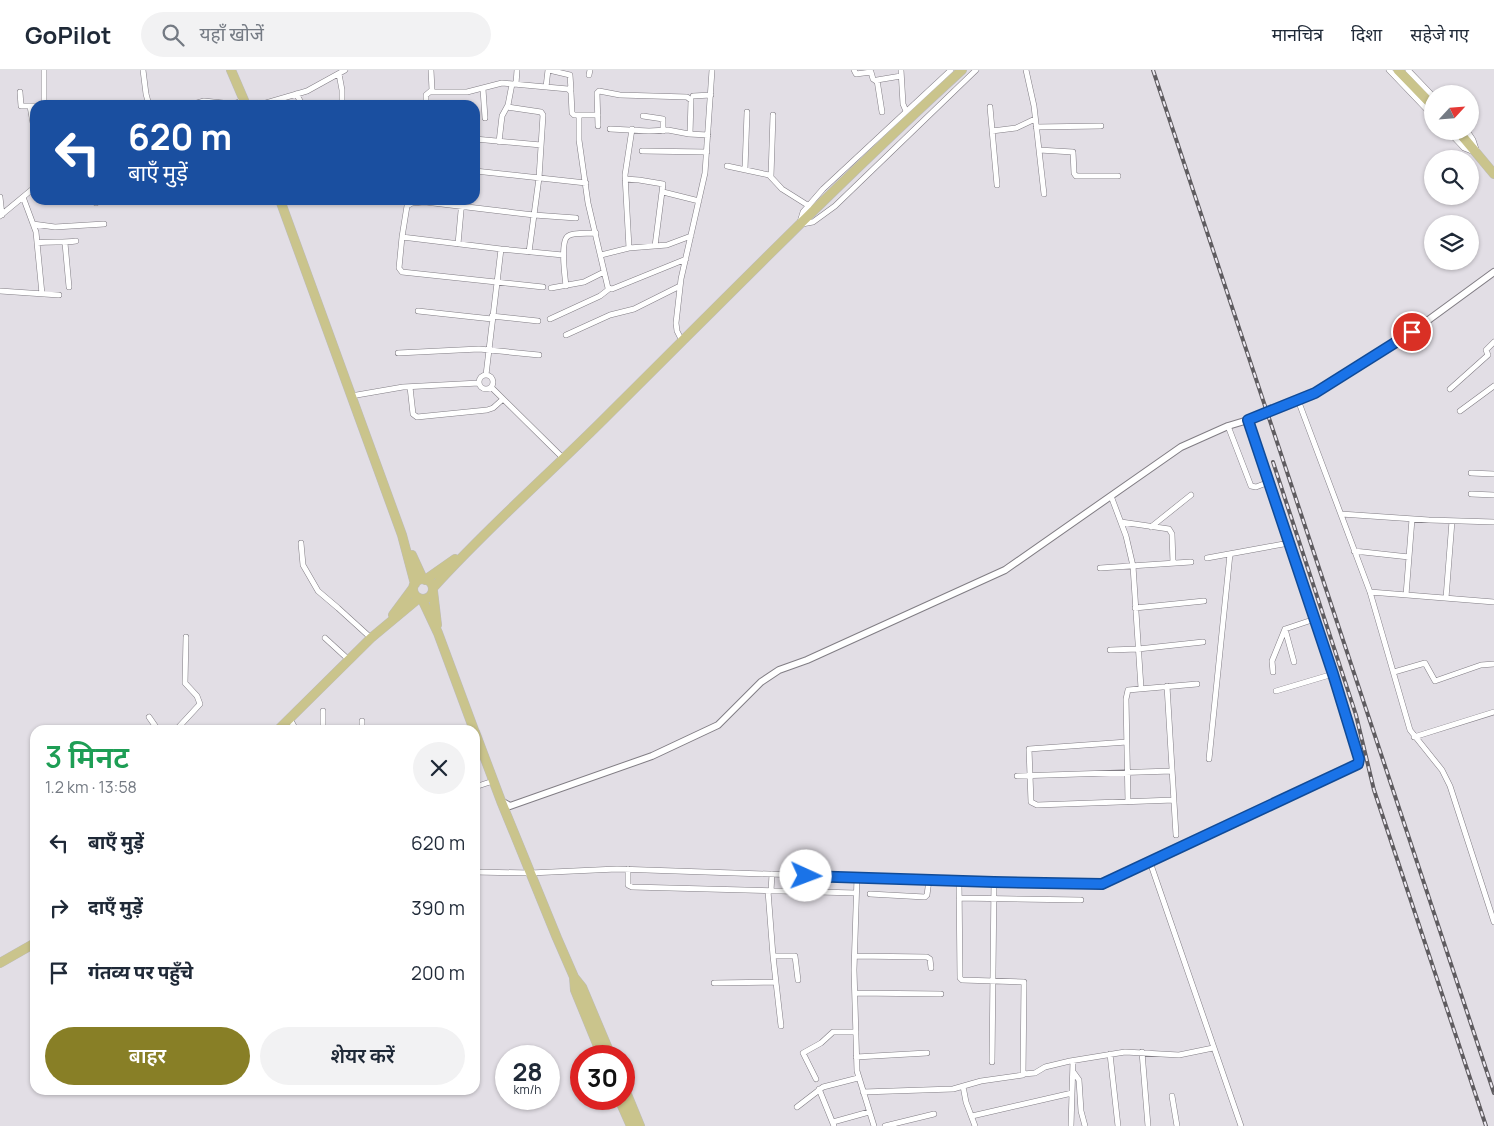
<!DOCTYPE html>
<html lang="hi">
<meta charset="utf-8">
<style>
:root{--surface:#fff;--page:#f2f2f3;--text:#1f2937;--muted:#747a83;--line:#e0e1e3;--accent:#887f26}
body{margin:0;font-family:Manrope,"Noto Sans Devanagari",sans-serif;background:var(--page);color:var(--text);height:100vh;display:flex;flex-direction:column;font-size:19px;white-space:nowrap}
*{box-sizing:border-box;margin:0}
p{font-size:16px;color:var(--muted)}
.icon{flex:none;width:28px;height:28px;fill:none;stroke:currentColor;stroke-width:2;stroke-linecap:round;stroke-linejoin:round}
.map{position:relative;flex:1;overflow:hidden}
.details{position:absolute;left:30px;top:655px;width:450px;height:370px;display:flex;flex-direction:column;background:var(--surface);border-radius:15px;box-shadow:0 1px 4px #0004}
.details>*{flex:none}
.top-card{position:absolute;left:30px;top:30px;width:450px;height:105px;border-radius:15px;box-shadow:0 1px 4px #0004;background:#1a4fa0;color:#fff;overflow:hidden}
.needle{width:32px;rotate:64deg}
.controls{position:absolute;left:1424px;top:15px;display:grid;gap:10px}
.controls a{display:grid;place-items:center;width:55px;height:55px;border-radius:50%;background:var(--surface);box-shadow:0 1px 4px #0004;font-size:25px}
.speed{position:absolute;left:495px;top:975px;display:flex;gap:10px;font-size:25px;font-weight:700;text-align:center}
.speed>*{display:grid;place-content:center;width:65px;height:65px;border-radius:50%;background:var(--surface);box-shadow:0 1px 4px #0004;line-height:1}
.speed small{font-size:12px;font-weight:400}
.speed .limit{border:8px solid #d22;background:#fff;color:#111}
.pin{position:absolute;display:grid;place-items:center;width:42px;height:42px;color:#fff;margin:-21px;border:2px solid #fff;border-radius:50%;box-shadow:0 1px 5px #0007}
.me{position:absolute;width:55px;margin:-28px;rotate:92deg;stroke-linejoin:round;filter:drop-shadow(0 0 4px #0008)}
.turn{display:flex;align-items:center;gap:18px;height:105px;padding:0 15px;font-size:22px}
.turn .icon{width:65px;height:65px;stroke-width:2.5}
.turn b{display:block;font-size:35px;line-height:42px}
.round{display:grid;place-items:center;flex:none;width:52px;height:52px;border-radius:26px;background:var(--page)}
.overview{display:flex;align-items:center;justify-content:space-between;height:85px;padding:0 15px}
h1{font-size:30px;font-weight:600;line-height:38px;color:#1e9e55}
.primary-button{display:flex;gap:10px;margin-top:auto;padding:10px 15px}
.primary-button a{flex:1;height:58px;border-radius:30px;background:var(--accent);color:#fff;font-size:20px;font-weight:600;line-height:58px;text-align:center}
.primary-button a+a{background:var(--page);color:var(--text)}
ul{padding:0;list-style:none}
li{display:flex;align-items:center;gap:15px;height:65px;padding:0 15px}
li div{flex:1}
li b{display:block;font-size:19px}
li em{font-style:normal}
header{display:flex;align-items:center;gap:30px;box-sizing:border-box;height:70px;padding:0 25px;background:var(--surface);border-bottom:1px solid var(--line)}
header strong{font-size:24px}
nav{display:flex;gap:28px;margin-inline-start:auto;font-size:18px}
.search{width:350px;height:45px;background:var(--page);display:flex;align-items:center;gap:12px;box-sizing:border-box;padding:0 18px;border-radius:28px;color:var(--muted);font-size:19px}
.map>svg:first-child{display:block}
</style>
<header>
<strong>GoPilot</strong>
<div class="search"><svg class="icon" aria-label="search" viewBox="0 0 24 24"><circle cx="10" cy="10" r="6"/><path d="M15 15l6 6"/></svg>यहाँ खोजें</div>
<nav><a>मानचित्र</a><a>दिशा</a><a>सहेजे गए</a></nav>
</header>
<div class="map">
<svg width="1494" height="1056" viewBox="0 0 1494 1056">
<rect width="100%" height="100%" fill="#e2dee5"/>
<g fill="none" stroke-linecap="round" stroke-linejoin="round">
<defs>
<path id="minor" d="M143,0L146,24L149,35
M549,0L570,5L571,20
M854,0L856,4L871,2L873,9L876,11
M901,0L903,34L906,41
M1026,0L1034,36L1044,124
M1389,0L1432,45
M1408,0L1432,25
M339,4L342,20V35
M589,5L590,0
M516,14L517,0
M546,17L548,0
M483,19L485,48
M20,22L21,36H35
M431,22H467L502,13L568,19L571,22L572,43L574,45H598
M296,24L301,32L306,35
M693,26L711,25
M44,35V0
M190,35L204,31L233,34L244,30
M259,35L307,21L345,0
M426,35V25L432,20L431,0
M30,36L35,65
M507,37L541,42L543,45L539,108L529,182
M990,37L997,115
M882,42L877,10L901,6
M579,46V70L588,133L608,218L612,219L686,189
M643,46L663,49V61
M598,56L597,23L599,21L620,25L687,27L691,30L690,64
M1036,57L1101,56
M610,59L649,61L668,60L689,64L708,65
M992,61L1016,58L1035,49
M1448,61L1464,78L1474,82
M1467,61L1473,70L1476,79
M475,69L541,75
M499,72L502,46L508,35L512,14
M1039,80L1073,82L1074,103L1076,106H1118
M642,81L707,82
M727,96L769,105L782,119L809,136
M745,99L747,42
M475,101L586,113
M771,106L773,45
M625,109L639,110L663,114L655,176
M663,122L699,131
M0,127L2,145
M23,127L36,162L42,224
M96,133V130
M0,146L35,117
M800,152L803,142L823,119L951,0
M33,154L55,157L104,154
M802,154L813,152L835,136L976,0
M402,167L501,179L563,185
M37,173C51,171 62,173 76,171
M65,173L69,217
M458,174L462,130
M629,178L625,105L632,59
M601,185L629,178L667,175L691,166
M566,216C565,207 560,171 568,166C574,162 588,164 596,163
M543,217L402,202L399,198L402,167L407,136L412,133L425,132L534,145L576,148
M551,218L584,212L604,202
M0,221L59,225
M418,241L492,249
M492,246L538,251
M550,249L600,226L609,219
M566,265L610,245L634,239L680,216
M682,271L677,261L676,253L681,209L705,103L712,0
M398,283L479,279L539,285
M486,305L501,179
M479 312a7 7 0 1 1 14 0a7 7 0 1 1-14 0Z
M410,317L413,344L417,347L487,340L493,338L503,329
M491,317L564,389
M1450,319L1488,285L1486,280L1494,272
M351,326L403,317L479,313
M1298,330L1370,522L1410,660L1442,700L1450,716L1494,852
M1460,341L1494,316
M1228,356L1251,416L1256,417L1269,412
M1471,403L1494,404
M1471,424L1494,425
M1111,426L1126,466L1133,496L1141,618
M1341,444L1429,450L1494,452
M1121,452L1169,459L1172,464L1173,493
M1151,457L1191,425
M301,473L303,495L318,521L338,538L371,568
M1354,481L1409,487
M1207,488L1289,473
M1100,498L1191,492
M1370,522L1494,532
M1406,525L1412,449
M1446,528L1452,451
M1135,538L1204,531
M1285,559L1294,592
M325,568L349,590
M1110,580L1138,579L1203,572
M1273,602L1272,591L1285,559L1315,549
M1394,602L1425,593L1435,611L1481,595L1494,594
M1167,616L1176,765
M1276,621L1333,604
M323,641V660
M149,647L158,660
M290,649L296,660
M362,651V660
M176,660L200,634L197,626L185,613L186,567
M1414,667L1494,642
M1127,672L1029,679L1031,732L1037,735L1174,730
M1209,689L1230,484
M1017,706L1172,701
M475,717L493,711
M1128,732L1126,629L1128,620L1197,614
M1150,792L1241,1056
M628,799V815L632,817L856,823
M475,802L530,803L617,799L1004,812L1102,814L1352,697L1358,694L1359,689L1333,604L1248,350
M857,807L854,900L857,1001L874,1056
M768,821L773,886L781,956
M771,821L772,804
M870,824L925,827L927,825L929,810
M959,828L1081,830
M773,886H795L798,910
M855,886L927,887L930,889L931,898
M714,913L776,912
M855,923L941,924
M1142,982L1148,1056
M1110,984L1118,1056
M856,987L927,983
M992,992L994,812
M1074,1003L1079,1010L1081,1041L1085,1056
M1023,1004L1035,1003L1045,997L1070,991L1125,982L1179,985L1213,978
M816,1009L803,983L821,973L833,962H856
M963,1016L966,1032L975,1056
M819,1019L834,1056
M863,1022L953,1019L981,1011L1023,1005L1024,912L962,910L960,908L959,811
M1172,1026L1177,1056
M797,1037L823,1017L858,1008
M972,1046L1072,1023
M833,1052L869,1042
M885,1056L934,1044
M1071,1056L1073,991"/>
<path id="tertiary" d="M501,731L510,736L652,686L718,655L761,612L779,600L807,590L1005,500L1181,377L1228,356L1248,350L1315,323L1412,262L1494,202"/>
<path id="trunk" d="M231,0L246,35
M1398,0L1432,35
M1458,61L1494,104
M280,130L402,465L415,514
M412,485L423,509
M413 519a10 10 0 1 1 20 0a10 10 0 1 1-20 0Z
M425,510L455,489
M433,518C487,458 548,405 605,348C723,231 839,112 962,0
M433,521L437,555
M422,529L438,563L474,660
M393,545L413,518
M278,660L371,568L419,528
M475,662L501,731L557,868L574,907L582,917L611,986
M0,893L35,873
M574,907L575,920L602,986
M624,1017L640,1056
M619,1029L631,1056"/>
</defs>
<use href="#minor" stroke="#817d84" stroke-width="6"/>
<use href="#tertiary" stroke="#817d84" stroke-width="8"/>
<use href="#trunk" stroke="#bcbbbc" stroke-width="10"/>
<use href="#minor" stroke="#fff" stroke-width="5"/>
<use href="#tertiary" stroke="#fff" stroke-width="6"/>
<use href="#trunk" stroke="#cac48c" stroke-width="9"/>
<defs>
<path id="rail" d="M1153,0L1494,1023
M1273,392L1356,645L1374,720L1486,1056"/>
</defs>
<use href="#rail" stroke="#5f5c60" stroke-width="4"/>
<use href="#rail" stroke="#efebf3" stroke-width="2" stroke-dasharray="5.5" stroke-linecap="butt"/>
</g>
<g fill="none" stroke-linecap="round" stroke-linejoin="round">
<defs>
<path id="route" d="M806,806L994,812L1102,814L1358,694L1359,689L1333,604L1248,350L1315,323L1412,262"/>
</defs>
<use href="#route" stroke="#114b97" stroke-width="12"/>
<use href="#route" stroke="#1a73e8" stroke-width="9"/>
</g>
</svg>
<div class="controls">
<a><svg class="needle" viewBox="-14 -14 28 28"><path d="M0-13l5 13h-10z" fill="#e53935"/><path d="M0 13l5-13h-10z" fill="#747a83"/></svg></a>
<a><svg class="icon" aria-label="search" viewBox="0 0 24 24"><circle cx="10" cy="10" r="6"/><path d="M15 15l6 6"/></svg></a>
<a><svg class="icon" aria-label="layers" viewBox="0 0 24 24"><path d="M12 4l9 5-9 5-9-5zM3 14l9 5 9-5"/></svg></a>
</div>
<div class="speed"><div>28<small>km/h</small></div><div class="limit">30</div></div>
<div class="pin" style="left:1412px;top:262px;background:#d93025"><svg class="icon" aria-label="arrive" viewBox="0 0 24 24"><path d="M6 21V4h12l-3 4 3 4H6"/></svg></div>
<svg class="me" style="left:806px;top:806px" viewBox="-20 -20 40 40"><circle r="19" fill="#fff"/><path d="M0-13L10 11 0 6-10 11z" fill="#1a73e8"/></svg>
<div class="top-card">
<div class="turn"><svg class="icon" aria-label="left" viewBox="0 0 24 24"><path d="M17 20v-9H6M10 6l-5 5 5 5"/></svg><div><b>620 m</b>बाएँ मुड़ें</div></div>
</div>
<section class="details">
<div class="overview"><div><h1>3 मिनट</h1><p>1.2 km · 13:58</p></div><a class="round"><svg class="icon" aria-label="close" viewBox="0 0 24 24"><path d="M6 6l12 12M18 6L6 18"/></svg></a></div>
<ul>
<li><svg class="icon" aria-label="left" viewBox="0 0 24 24"><path d="M17 20v-9H6M10 6l-5 5 5 5"/></svg><div><b>बाएँ मुड़ें</b></div><em>620 m</em></li>
<li><svg class="icon" aria-label="right" viewBox="0 0 24 24"><path d="M7 20v-9h11M14 6l5 5-5 5"/></svg><div><b>दाएँ मुड़ें</b></div><em>390 m</em></li>
<li><svg class="icon" aria-label="arrive" viewBox="0 0 24 24"><path d="M6 21V4h12l-3 4 3 4H6"/></svg><div><b>गंतव्य पर पहुँचे</b></div><em>200 m</em></li>
</ul>
<div class="primary-button"><a>बाहर</a><a>शेयर करें</a></div>
</section>
</div>
